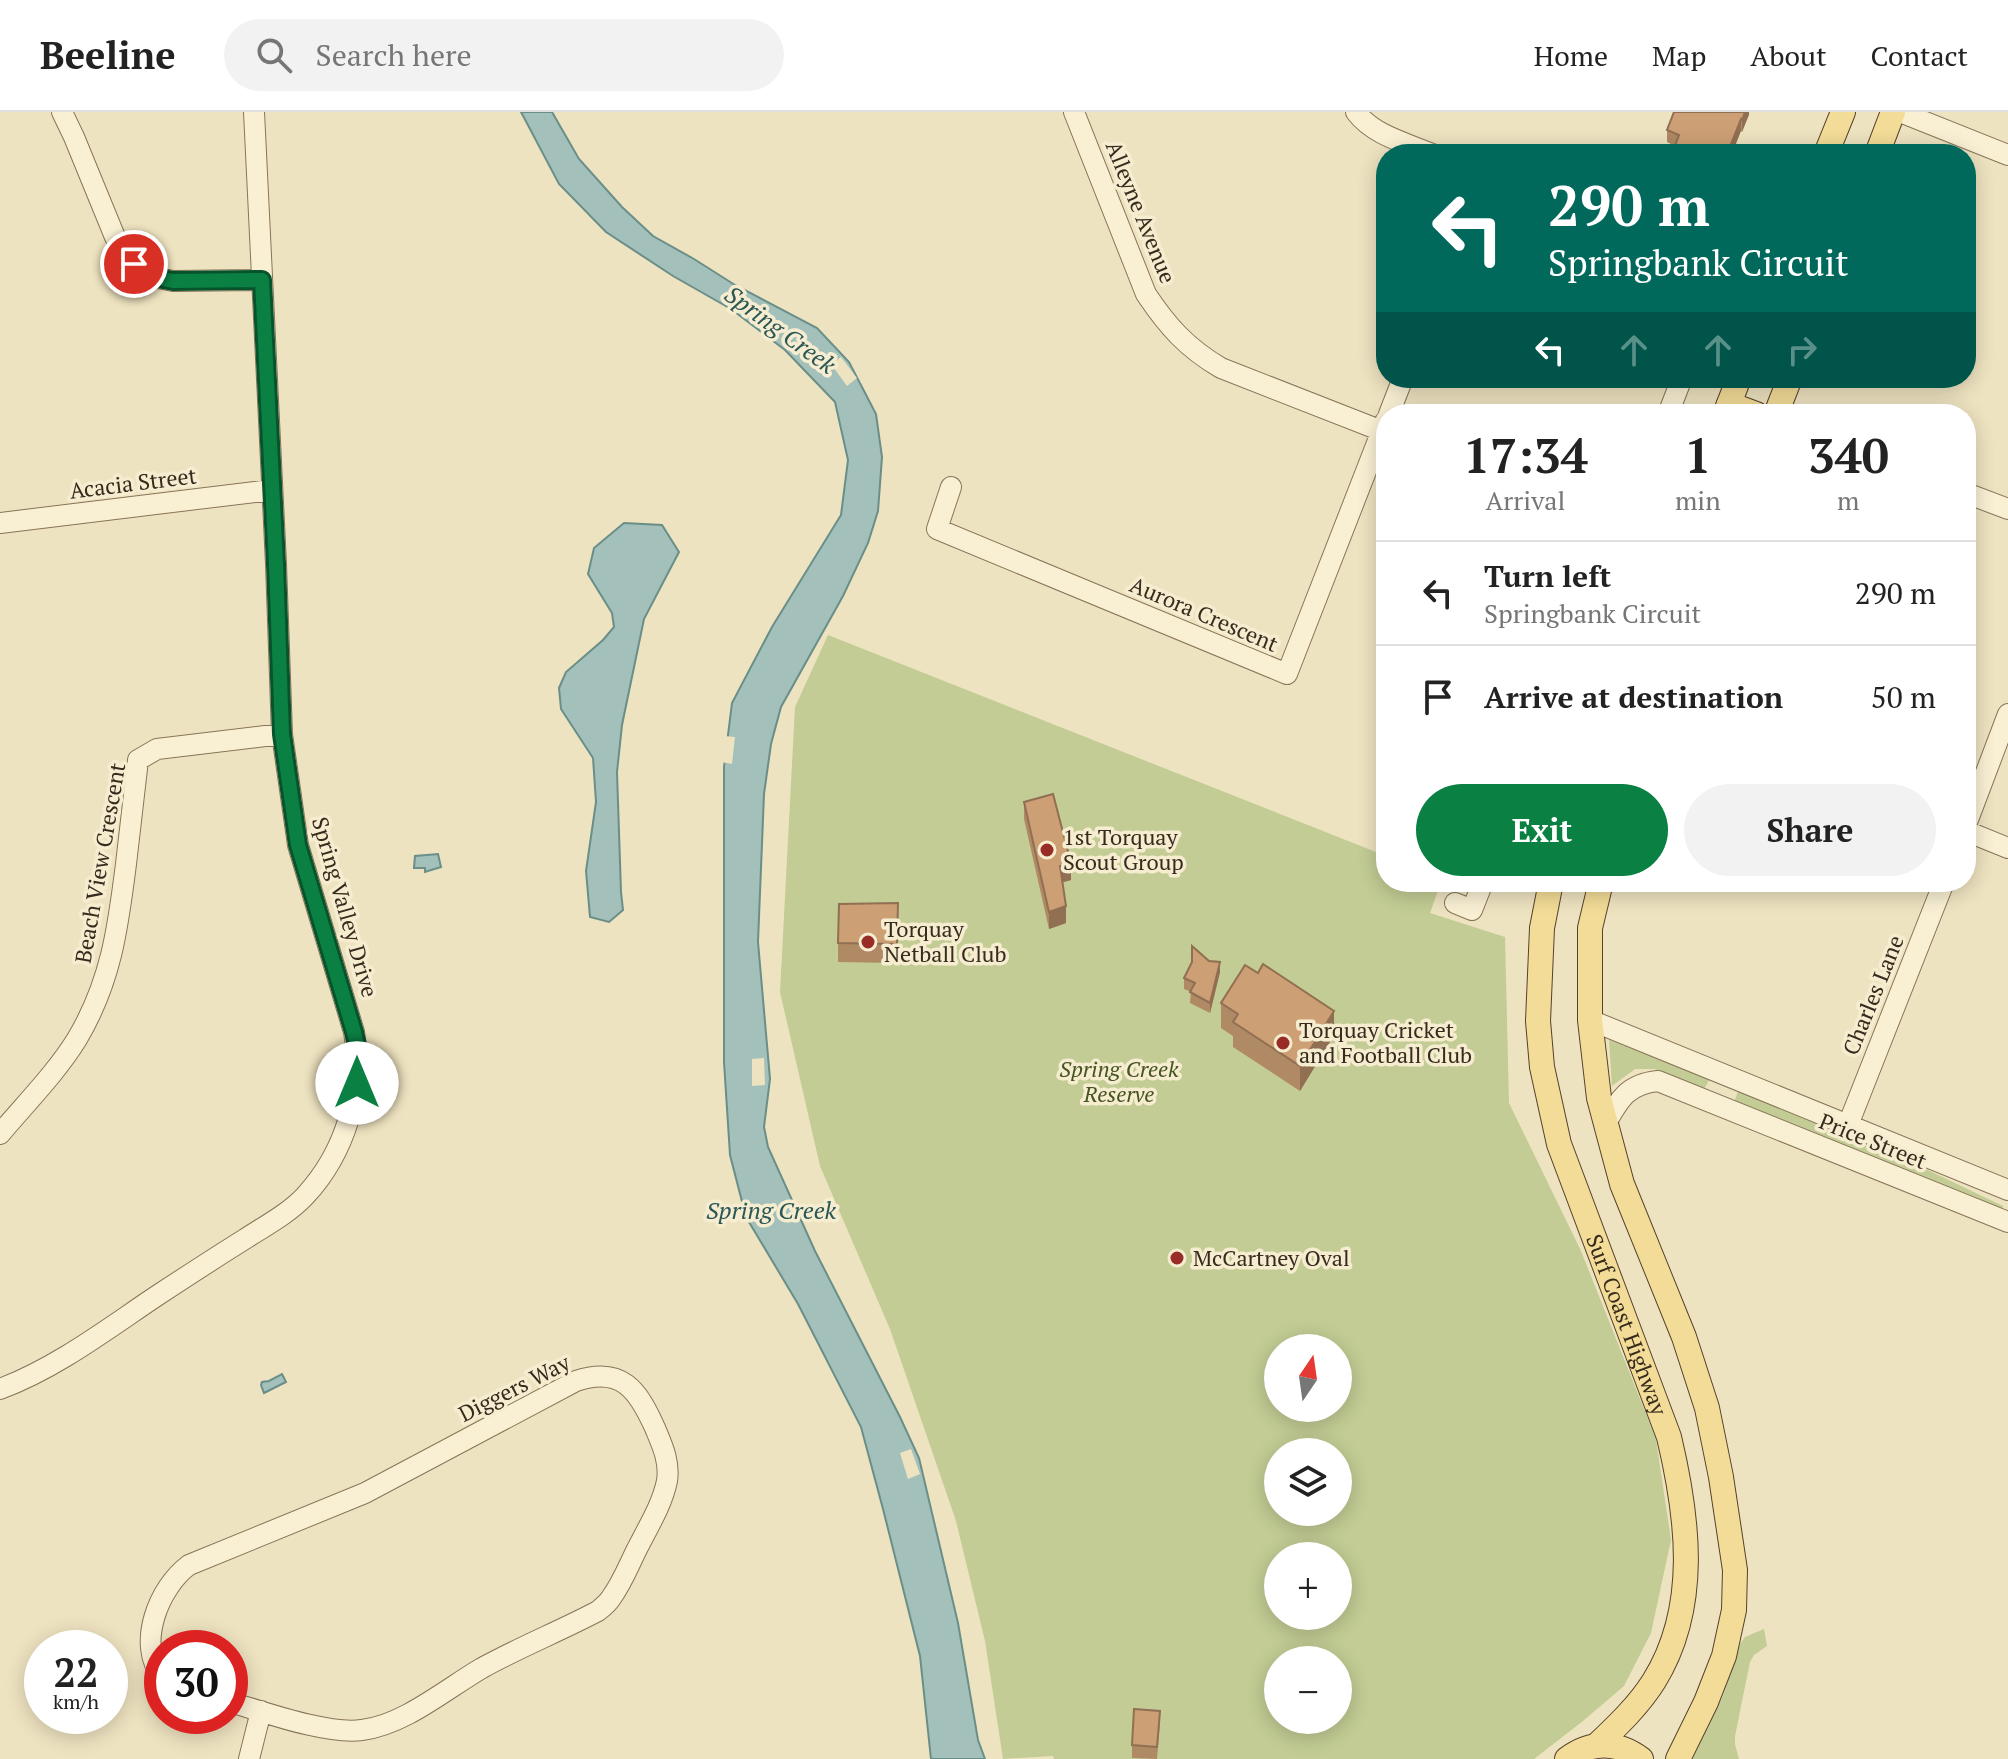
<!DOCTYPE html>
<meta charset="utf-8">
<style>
:root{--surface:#fff;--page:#f2f2f2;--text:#222;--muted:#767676;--line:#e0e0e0;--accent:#0b8043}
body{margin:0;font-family:"PT Serif",serif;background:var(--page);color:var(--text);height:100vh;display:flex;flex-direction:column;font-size:30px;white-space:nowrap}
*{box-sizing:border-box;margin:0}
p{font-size:26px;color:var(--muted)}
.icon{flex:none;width:44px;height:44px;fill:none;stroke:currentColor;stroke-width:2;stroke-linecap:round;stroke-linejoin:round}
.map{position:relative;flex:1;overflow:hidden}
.side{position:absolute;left:1376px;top:292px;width:600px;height:488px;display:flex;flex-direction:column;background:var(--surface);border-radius:32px;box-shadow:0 4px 20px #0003}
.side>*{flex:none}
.top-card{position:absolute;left:1376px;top:32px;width:600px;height:244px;border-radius:32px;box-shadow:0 4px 20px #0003;background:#00695c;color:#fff;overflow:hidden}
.needle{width:52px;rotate:13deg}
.tools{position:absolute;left:1264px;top:1222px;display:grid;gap:16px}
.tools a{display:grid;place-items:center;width:88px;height:88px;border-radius:50%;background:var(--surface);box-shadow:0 4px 20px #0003;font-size:40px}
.speed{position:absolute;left:24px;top:1518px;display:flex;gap:16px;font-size:40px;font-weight:700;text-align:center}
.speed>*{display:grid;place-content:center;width:104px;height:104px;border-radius:50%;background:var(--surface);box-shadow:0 4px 20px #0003;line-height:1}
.speed small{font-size:20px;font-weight:400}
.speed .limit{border:12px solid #d22;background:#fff;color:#111}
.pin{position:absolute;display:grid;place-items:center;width:68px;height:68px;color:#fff;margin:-34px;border:4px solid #fff;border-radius:50%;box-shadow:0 2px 8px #0007}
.me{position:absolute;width:88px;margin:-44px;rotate:0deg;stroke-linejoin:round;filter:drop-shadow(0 0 6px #0008)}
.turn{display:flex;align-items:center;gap:28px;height:168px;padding:0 40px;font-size:36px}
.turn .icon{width:104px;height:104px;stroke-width:2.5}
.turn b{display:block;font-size:56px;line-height:68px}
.lanes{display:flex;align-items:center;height:76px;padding:0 40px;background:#0003;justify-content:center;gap:40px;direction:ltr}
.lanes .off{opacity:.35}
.eta{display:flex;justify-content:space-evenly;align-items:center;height:136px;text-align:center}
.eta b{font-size:48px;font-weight:600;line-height:56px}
.button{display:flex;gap:16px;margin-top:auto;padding:16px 40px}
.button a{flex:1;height:92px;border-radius:48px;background:var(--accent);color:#fff;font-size:32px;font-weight:600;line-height:92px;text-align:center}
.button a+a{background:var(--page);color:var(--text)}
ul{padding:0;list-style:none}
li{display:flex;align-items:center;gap:24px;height:104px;padding:0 40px;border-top:2px solid var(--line)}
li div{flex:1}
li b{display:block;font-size:30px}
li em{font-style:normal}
header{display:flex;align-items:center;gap:48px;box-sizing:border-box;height:112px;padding:0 40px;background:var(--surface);border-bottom:2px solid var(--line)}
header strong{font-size:38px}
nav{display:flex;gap:44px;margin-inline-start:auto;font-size:28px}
.search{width:560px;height:72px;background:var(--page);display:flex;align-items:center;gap:20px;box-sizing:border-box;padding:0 28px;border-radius:44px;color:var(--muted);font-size:30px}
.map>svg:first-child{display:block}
</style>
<header>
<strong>Beeline</strong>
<div class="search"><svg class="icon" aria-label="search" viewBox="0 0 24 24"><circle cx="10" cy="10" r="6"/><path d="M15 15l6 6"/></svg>Search here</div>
<nav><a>Home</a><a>Map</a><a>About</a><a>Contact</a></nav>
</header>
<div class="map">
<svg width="2008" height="1647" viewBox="0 0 2008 1647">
<rect width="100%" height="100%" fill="#eee3c0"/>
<path fill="#c2cc94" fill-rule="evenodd" d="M828,523L1386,744V770H1441L1430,801L1505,825L1509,991L1581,1139L1656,1327L1671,1428L1651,1521L1624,1574L1583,1609L1534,1647H1054L1053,1644L1003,1647L985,1529L956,1409L890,1217L820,1054L780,880L795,595ZM1278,1236H1338V1296H1278ZM1278,1340H1338V1400H1278ZM1278,1444H1338V1504H1278ZM1278,1548H1338V1608H1278Z
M1609,928L1710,967L1704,977L1654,957H1635L1612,974Z
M1739,976L1892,1041L2003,1094L2002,1100L1734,991Z
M1764,1517L1767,1534L1754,1543L1750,1550L1735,1624V1632L1739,1647H1692L1723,1584L1740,1532L1745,1525Z"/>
<path fill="#a3c0ba" stroke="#6a8e88" stroke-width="2" d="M521,0H552L579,47L622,95L653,124L694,147L735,173L817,216L849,250L876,302L882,345L878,399L868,431L843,484L781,595L771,632L764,682L758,830L770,967L764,1015L768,1035L815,1139L900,1305L919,1346L958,1511L978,1628L985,1647H931L920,1544L883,1397L861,1315L798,1192L746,1105L730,1043L724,950V655L732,591L772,515L841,403L848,348L835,290L785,238L731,197L673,164L606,120L559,72Z
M624,411L662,413L679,440L644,507L622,613L617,660L621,780L623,798L609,810L590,805L586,759L596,690L593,646L561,597L559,576L566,560L603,528L614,515L612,501L588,462L594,436Z
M438,742L441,755L425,760V756H414L415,744Z
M282,1262L286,1270L264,1281L261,1273L262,1270L269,1269Z"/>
<path fill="#eee3c0" d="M841,245L857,266L847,274L831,252Z
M724,624L735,625L732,652L721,650Z
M764,946L765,973L752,974V947Z
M911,1337L920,1362L908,1367L900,1341Z"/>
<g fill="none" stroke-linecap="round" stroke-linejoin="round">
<defs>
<path id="minor" d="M62,0L74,25L115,125L134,152L158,166L173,169L262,168
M1074,0L1146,182C1168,215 1187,236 1221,256L1382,319
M1356,0C1373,23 1406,31 1432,42
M1900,0L2008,43
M1389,302L1403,266
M1668,302L1682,266
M951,375L937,417L1287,562L1386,308
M1966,381L2008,397
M0,411L271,378
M1966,713L2008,602
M1966,719L2008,736
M1455,791L1472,798L1483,770
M1590,908L2008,1078
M1605,1013C1619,988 1627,972 1658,969L2008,1110
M1848,1013L1944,770
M0,1022C26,991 56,961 77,927C111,870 118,816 126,752C130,717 134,683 138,648L157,637L282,622
M0,1277C58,1255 107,1217 158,1183C187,1164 216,1145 245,1127C265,1114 288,1102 305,1084C345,1041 365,977 354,920L298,733L282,622L276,452L254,0
M162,1564C136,1532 159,1475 189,1453L365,1381L576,1269C622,1254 638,1278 655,1316C662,1333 670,1349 667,1369C662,1393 648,1415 637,1437C629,1453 622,1471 611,1486C608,1491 603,1495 598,1499C560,1519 520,1535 482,1556C446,1577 404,1613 362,1618C328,1623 264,1600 230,1590
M249,1647L261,1599"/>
<g id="major">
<path d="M1826,42L1843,0"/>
<path d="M1877,42L1893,0"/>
<path d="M1729,292L1756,302"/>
<path d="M1725,302L1739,266"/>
<path d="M1776,302L1790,266"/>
<path id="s1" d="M1551,770L1542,816L1538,909L1542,955L1559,1032L1669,1325C1688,1405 1700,1495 1654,1569C1639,1593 1618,1613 1597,1633"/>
<path d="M1601,770L1590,816V908L1599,986L1622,1072L1684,1225L1707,1296L1721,1365L1735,1458L1734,1498L1724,1544L1706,1590L1678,1647"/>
<path d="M1567,1647C1591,1629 1617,1629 1641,1647"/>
</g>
</defs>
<use href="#minor" stroke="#887458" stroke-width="22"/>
<use href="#major" stroke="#55422c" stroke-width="26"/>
<use href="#minor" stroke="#f9f0d4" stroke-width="20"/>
<use href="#major" stroke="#f3dc97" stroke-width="24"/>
</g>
<path fill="#b08965" d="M1749,0L1742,20L1741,19L1675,34L1667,30V18Z
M1024,690L1071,768L1063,770L1066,811L1049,817L1024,707Z
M898,791L897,851L838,850V831Z
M1220,860L1210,901L1190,891L1191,880L1184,877V866Z
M1221,891L1334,923L1300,979L1233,935V924L1221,916Z
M1160,1612L1157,1647L1132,1646V1633Z"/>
<path fill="#906f52" d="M1745,0H1749V3L1742,20V8Z
M1741,7V19L1732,42H1727Z
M1071,751V768L1060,771V754Z
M1066,794V811L1049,817V800Z
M1220,850V860L1210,901V891Z
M1334,899V923L1300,979V954Z"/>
<path fill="#cd9f75" stroke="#906f52" stroke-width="2" d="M1674,0H1745L1742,8L1741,7L1727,42H1672L1679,23L1667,18Z
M1053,682L1071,751L1060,754L1066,794L1049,800L1024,690Z
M898,791L897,832L838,831L839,792Z
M1192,834L1209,849L1220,850L1210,891L1190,880L1195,871L1184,866L1192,850Z
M1263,852L1334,899L1300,954L1233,910L1238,902L1221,891L1245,853L1258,861Z
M1134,1597L1160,1599L1157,1635L1132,1633Z"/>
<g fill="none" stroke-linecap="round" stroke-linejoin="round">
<defs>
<path id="route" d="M134,152L158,166L173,169L262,168L276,452L282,622L298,733L354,920L358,938L357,971"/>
</defs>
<use href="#route" stroke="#07532c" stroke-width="20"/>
<use href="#route" stroke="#0b8043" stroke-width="14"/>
</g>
<g fill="#982d27" stroke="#f6edd0" stroke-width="3">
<circle cx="1047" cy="738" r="8"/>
<circle cx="868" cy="830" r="8"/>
<circle cx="1283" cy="931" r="8"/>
<circle cx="1177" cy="1146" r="8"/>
</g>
<g text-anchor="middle" stroke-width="7" stroke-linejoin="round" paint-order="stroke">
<g font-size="22" fill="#372b1d" stroke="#f6edd0">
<text transform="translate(1141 100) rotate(68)" y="8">Alleyne Avenue</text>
<text transform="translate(133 371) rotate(-7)" y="8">Acacia Street</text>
<text transform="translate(1204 502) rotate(23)" y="8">Aurora Crescent</text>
<text transform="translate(100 751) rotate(-80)" y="8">Beach View Crescent</text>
<text transform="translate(345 795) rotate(74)" y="8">Spring Valley Drive</text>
<text transform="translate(1873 883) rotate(-68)" y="8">Charles Lane</text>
<text transform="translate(1873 1029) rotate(22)" y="8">Price Street</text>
<text dy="8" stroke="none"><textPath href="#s1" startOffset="458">Surf Coast Highway</textPath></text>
<text transform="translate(514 1276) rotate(-27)" y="8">Diggers Way</text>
</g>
<g font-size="22" fill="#372b1d" stroke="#f6edd0" text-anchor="start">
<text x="1063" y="733">1st Torquay<tspan x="1063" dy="25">Scout Group</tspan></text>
<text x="884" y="825">Torquay<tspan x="884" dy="25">Netball Club</tspan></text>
<text x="1299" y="926">Torquay Cricket<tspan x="1299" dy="25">and Football Club</tspan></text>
<text x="1193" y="1154">McCartney Oval</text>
</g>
<g font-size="22" font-style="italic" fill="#455423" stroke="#f6edd0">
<text x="1119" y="965">Spring Creek<tspan x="1119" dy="25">Reserve</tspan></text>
</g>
<g font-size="24" font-style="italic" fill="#2c5757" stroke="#f6edd0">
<text transform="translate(780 218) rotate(36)" y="8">Spring Creek</text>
<text x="771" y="1107">Spring Creek</text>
</g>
</g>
</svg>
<div class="tools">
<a><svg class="needle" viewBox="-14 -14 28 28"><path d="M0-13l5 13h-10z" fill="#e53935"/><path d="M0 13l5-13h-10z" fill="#767676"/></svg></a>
<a><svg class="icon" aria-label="layers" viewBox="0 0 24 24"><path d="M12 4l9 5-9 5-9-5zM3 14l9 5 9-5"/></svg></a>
<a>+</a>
<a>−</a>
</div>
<div class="speed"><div>22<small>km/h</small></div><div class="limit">30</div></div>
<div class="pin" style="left:134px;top:152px;background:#d93025"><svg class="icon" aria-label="arrive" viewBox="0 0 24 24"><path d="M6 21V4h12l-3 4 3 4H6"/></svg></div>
<svg class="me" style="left:357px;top:971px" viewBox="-20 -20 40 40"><circle r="19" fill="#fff"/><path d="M0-13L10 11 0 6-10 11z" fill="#0b8043"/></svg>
<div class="top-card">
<div class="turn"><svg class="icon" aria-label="left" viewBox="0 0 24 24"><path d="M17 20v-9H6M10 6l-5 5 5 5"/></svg><div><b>290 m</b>Springbank Circuit</div></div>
<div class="lanes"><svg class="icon" aria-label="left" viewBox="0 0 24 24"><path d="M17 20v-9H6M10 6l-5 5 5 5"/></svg><svg class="icon off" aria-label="ahead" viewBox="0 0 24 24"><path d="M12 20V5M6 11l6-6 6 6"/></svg><svg class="icon off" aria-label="ahead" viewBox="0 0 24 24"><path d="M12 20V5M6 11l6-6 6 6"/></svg><svg class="icon off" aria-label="right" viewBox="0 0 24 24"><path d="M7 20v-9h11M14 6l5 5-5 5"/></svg></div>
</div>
<section class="side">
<div class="eta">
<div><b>17:34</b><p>Arrival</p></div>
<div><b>1</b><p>min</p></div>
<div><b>340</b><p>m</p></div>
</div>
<ul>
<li><svg class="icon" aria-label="left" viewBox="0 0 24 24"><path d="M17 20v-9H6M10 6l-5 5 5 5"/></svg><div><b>Turn left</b><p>Springbank Circuit</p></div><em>290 m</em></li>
<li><svg class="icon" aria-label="arrive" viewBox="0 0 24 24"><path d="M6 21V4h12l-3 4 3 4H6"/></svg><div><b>Arrive at destination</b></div><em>50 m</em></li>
</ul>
<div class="button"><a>Exit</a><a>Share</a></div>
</section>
</div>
